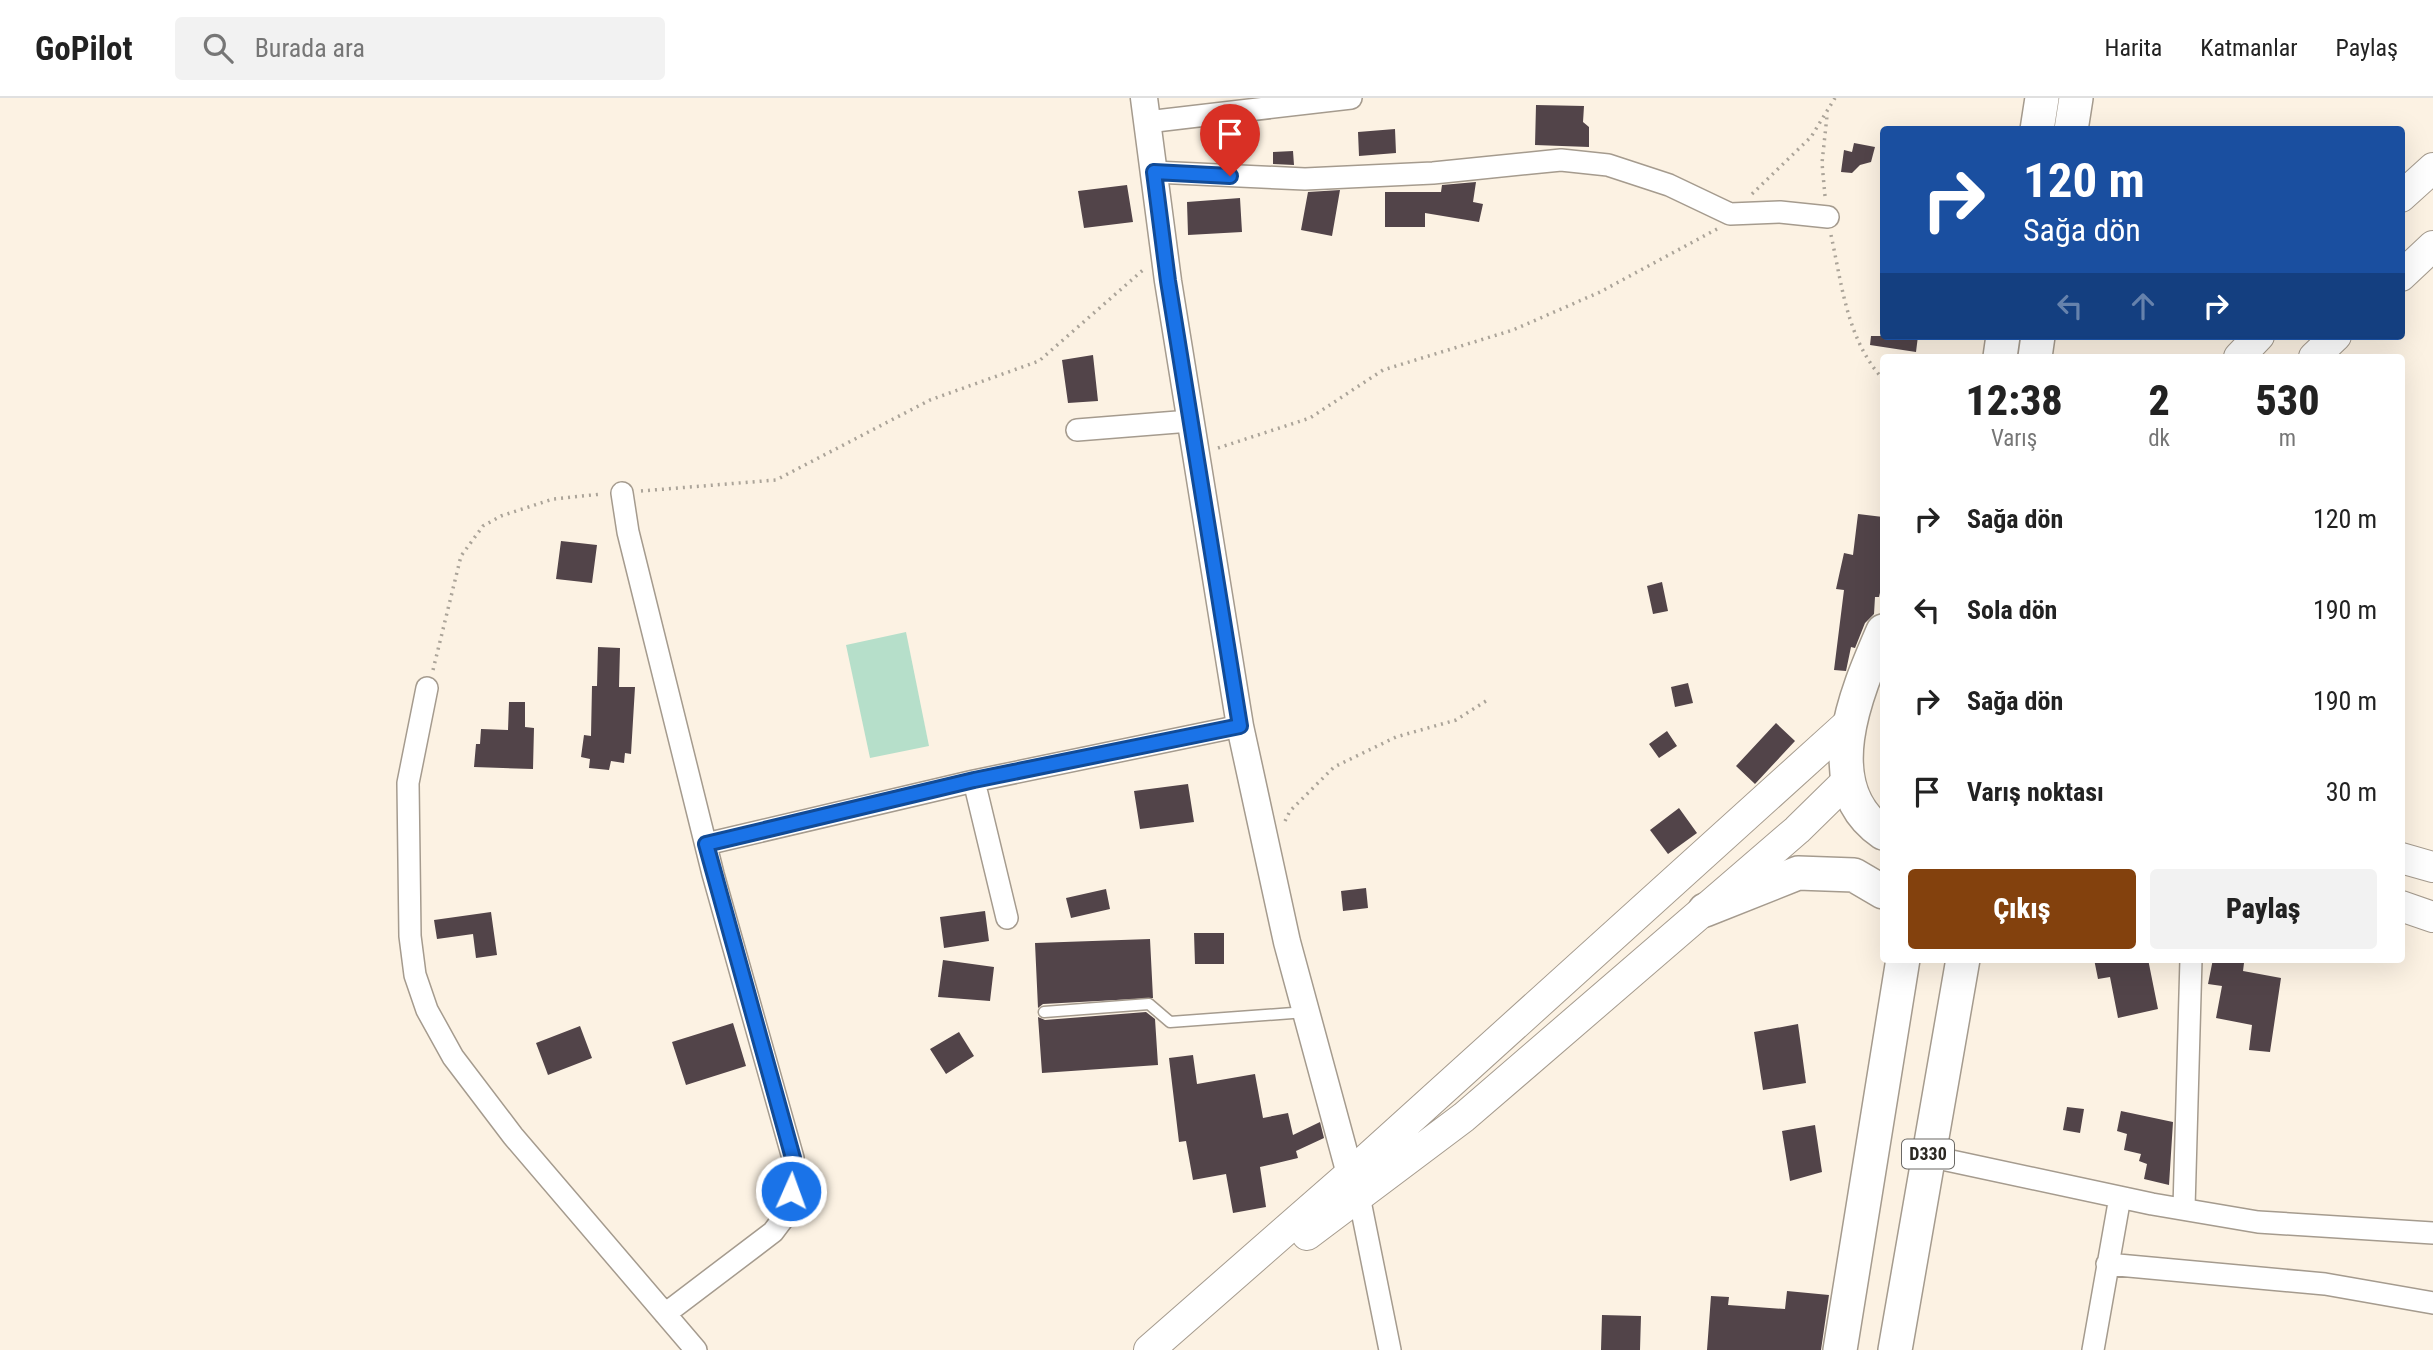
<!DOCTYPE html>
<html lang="tr">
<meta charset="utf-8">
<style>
:root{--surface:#fff;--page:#f2f2f2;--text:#222;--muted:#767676;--line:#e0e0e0;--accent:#83410d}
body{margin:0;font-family:"Roboto Condensed",sans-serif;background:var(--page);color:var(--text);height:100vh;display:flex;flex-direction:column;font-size:26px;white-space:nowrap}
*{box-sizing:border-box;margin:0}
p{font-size:23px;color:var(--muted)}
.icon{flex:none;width:38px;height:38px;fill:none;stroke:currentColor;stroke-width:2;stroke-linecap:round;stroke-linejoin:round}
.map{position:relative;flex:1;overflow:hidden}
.sheet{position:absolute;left:1880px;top:256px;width:525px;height:609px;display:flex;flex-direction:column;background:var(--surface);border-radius:7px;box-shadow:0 7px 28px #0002}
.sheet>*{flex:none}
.top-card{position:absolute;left:1880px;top:28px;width:525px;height:214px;border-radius:7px;box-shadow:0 7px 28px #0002;background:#1a4fa0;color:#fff;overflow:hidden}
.pin{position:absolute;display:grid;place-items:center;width:60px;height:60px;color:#fff;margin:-72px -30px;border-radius:50% 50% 50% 0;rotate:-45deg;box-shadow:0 0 7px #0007}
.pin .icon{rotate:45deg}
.me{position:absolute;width:77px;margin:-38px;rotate:2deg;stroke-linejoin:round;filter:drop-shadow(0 0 5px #0008)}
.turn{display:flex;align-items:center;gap:24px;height:147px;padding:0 28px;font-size:32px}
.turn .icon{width:91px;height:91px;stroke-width:2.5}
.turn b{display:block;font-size:49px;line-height:60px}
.lanes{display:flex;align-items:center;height:66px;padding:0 28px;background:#0003;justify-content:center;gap:35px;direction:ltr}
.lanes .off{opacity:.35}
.eta{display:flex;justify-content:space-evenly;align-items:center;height:119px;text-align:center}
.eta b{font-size:42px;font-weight:800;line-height:49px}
.cta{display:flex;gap:14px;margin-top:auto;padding:14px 28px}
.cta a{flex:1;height:80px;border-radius:7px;background:var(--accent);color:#fff;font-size:28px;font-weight:800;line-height:80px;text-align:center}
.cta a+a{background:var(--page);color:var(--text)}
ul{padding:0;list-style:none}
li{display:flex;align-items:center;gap:21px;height:91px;padding:0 28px}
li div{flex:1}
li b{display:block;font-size:26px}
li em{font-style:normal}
header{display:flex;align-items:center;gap:42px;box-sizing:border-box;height:98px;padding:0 35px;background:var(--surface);border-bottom:2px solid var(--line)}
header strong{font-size:33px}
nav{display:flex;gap:38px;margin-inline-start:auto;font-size:24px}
.search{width:490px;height:63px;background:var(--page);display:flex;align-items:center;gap:18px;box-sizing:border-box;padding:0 24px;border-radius:7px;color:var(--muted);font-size:26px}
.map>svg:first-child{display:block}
</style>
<header>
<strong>GoPilot</strong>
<div class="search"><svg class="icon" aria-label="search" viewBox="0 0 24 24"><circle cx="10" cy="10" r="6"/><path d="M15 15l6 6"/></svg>Burada ara</div>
<nav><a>Harita</a><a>Katmanlar</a><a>Paylaş</a></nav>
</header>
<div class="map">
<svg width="2433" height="1252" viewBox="0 0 2433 1252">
<rect width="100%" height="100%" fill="#fcf2e3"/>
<path fill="#b6dfca" d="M906,534L929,648L870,660L846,547Z"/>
<path fill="#524449" d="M1536,7L1584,8L1583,24L1589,29V49L1535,47Z
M1395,31L1396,55L1359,58L1358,34Z
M1854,45L1875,49L1871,64L1860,67L1852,75L1841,74L1844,52L1852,54Z
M1293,53L1294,67L1273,66V54Z
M1476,84L1473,104L1483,106L1479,124L1425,115V129H1385V94H1441L1442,87Z
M1127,87L1133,124L1084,130L1078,93Z
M1340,92L1332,138L1301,132L1308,94Z
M1240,100L1242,134L1188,137L1187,104Z
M1871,238H1918L1916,254L1870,247Z
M1093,257L1098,303L1068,305L1062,262Z
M1858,416L1883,419V482L1879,499H1875L1874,516L1865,525L1855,550L1851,549L1846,573L1834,572L1844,492L1836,491L1844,455L1853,457Z
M561,443L597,447L592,485L556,481Z
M1662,484L1668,513L1653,516L1647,488Z
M598,549L620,550L619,589H635L631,656L625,655L624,665L611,663L609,672L589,670L590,661L581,659L584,637L591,638L592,588H597Z
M1688,585L1693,605L1675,609L1671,589Z
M509,604H525V629L534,630L533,671L474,669L476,646H480L481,631L508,632Z
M1776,625L1795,643L1755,686L1736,668Z
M1667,633L1677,648L1659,660L1649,646Z
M1188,686L1194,724L1140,731L1134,693Z
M1679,710L1697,735L1668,756L1650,732Z
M1366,790L1368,810L1343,813L1341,793Z
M1106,791L1110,811L1071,820L1066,800Z
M985,813L989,843L944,850L940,819Z
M491,814L497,857L476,860L473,836L437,841L434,822Z
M1194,835H1224V866H1195Z
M1150,841L1153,900L1043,906L1038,910L1035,845Z
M2094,861H2148L2158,911L2118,920L2110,879L2098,881Z
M2213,861H2232L2244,865L2243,873L2281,880L2270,954L2249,952L2252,927L2216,920L2222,888L2208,886Z
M943,862L994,869L990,903L938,899Z
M1146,914L1155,921L1158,967L1042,975L1038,919L1045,922Z
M733,925L746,968L686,987L672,944Z
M1798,926L1806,985L1763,992L1754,934Z
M580,928L592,960L548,977L536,945Z
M959,934L974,958L946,976L930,951Z
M1193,957L1197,986L1255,976L1263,1020L1288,1015L1293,1037L1320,1024L1324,1040L1296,1053L1298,1060L1260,1069L1266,1109L1233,1115L1226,1076L1193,1082L1186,1043L1179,1044L1169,960Z
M2067,1009L2084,1011L2080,1035L2063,1032Z
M2121,1013L2173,1024L2169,1087L2144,1081L2147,1066L2139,1063L2141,1056L2124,1052L2127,1036L2117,1033Z
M1815,1027L1822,1074L1790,1083L1782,1033Z
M1787,1193L1829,1197L1821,1252H1707L1711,1198L1729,1199L1728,1207L1785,1211Z
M1602,1217L1641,1218L1640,1252H1601Z"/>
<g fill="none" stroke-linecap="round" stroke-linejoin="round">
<defs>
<path id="service" d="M1044,914L1149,906L1170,924L1306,914"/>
<path id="minor" d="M1147,24L1351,0
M1154,74L1305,81L1433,75L1561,62L1608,67L1669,87L1730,116L1780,114L1828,119
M1077,332L1190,323
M622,395L628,434L713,776L793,1060L788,1114L773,1134L665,1216
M427,590L408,685L410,838L415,877L427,912L453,959L513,1038L696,1252
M974,683L1007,820
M706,746L974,683L1240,628
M1928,1058L2152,1106L2258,1124L2433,1135
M1359,1098L1390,1252
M2184,1110L2191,861
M2107,1166L2325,1186L2433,1205
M2093,1252L2120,1099"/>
<path id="tertiary" d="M1144,0L1168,183L1240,628L1287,844L1350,1076"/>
<path id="secondary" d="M2401,99L2433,70
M2401,178L2433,148
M2239,259L2259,238
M2314,259L2336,238
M2401,760L2433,769
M2401,808L2433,819
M1307,1137L1464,1019L1797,732L1849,681
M1149,1252L1350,1076L1850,624"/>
<path id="primary" d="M2037,32L2042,0
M2071,32L2076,0
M2000,259L2003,238
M2035,259L2038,238
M1883,533C1857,593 1815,688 1883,735
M1705,812L1798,775L1854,777L1883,794
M1840,1252L1903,861
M1895,1252L1963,861"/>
</defs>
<use href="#service" stroke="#a59b8e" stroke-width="13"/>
<use href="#minor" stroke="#a59b8e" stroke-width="24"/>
<use href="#tertiary" stroke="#a59b8e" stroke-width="29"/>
<use href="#secondary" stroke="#a59b8e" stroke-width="32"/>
<use href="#primary" stroke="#a59b8e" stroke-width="36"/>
<path stroke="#aba499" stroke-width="3.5" stroke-dasharray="2 5" stroke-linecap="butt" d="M1752,96L1811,39L1835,0
M1825,98L1822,65L1827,18
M1831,137C1842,187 1847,242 1883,281
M1218,350L1310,320L1383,272L1513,232L1600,194L1717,131
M641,393L776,382L930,302L1039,263L1143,172
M433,572L461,458L483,428L501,418L553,401L602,396
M1285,723L1290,713L1334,669L1396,639L1456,622L1486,603"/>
<use href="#service" stroke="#fff" stroke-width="10"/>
<use href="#minor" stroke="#fff" stroke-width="21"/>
<use href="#tertiary" stroke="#fff" stroke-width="26"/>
<use href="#secondary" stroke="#fff" stroke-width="30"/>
<use href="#primary" stroke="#fff" stroke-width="33"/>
</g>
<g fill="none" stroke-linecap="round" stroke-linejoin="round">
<defs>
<path id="route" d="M791,1093L793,1060L706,746L974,682L1240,628L1168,183L1154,74L1230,78"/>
</defs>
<use href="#route" stroke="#114b97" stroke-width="18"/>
<use href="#route" stroke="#1a73e8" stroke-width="12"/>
</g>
<g text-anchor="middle" stroke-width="7" stroke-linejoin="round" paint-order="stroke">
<rect fill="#fff" stroke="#6b6965" stroke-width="2" x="1902" y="1041.5" width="52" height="29" rx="5"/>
<g font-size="18" font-weight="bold" fill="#2c2923">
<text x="1928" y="1062">D330</text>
</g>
</g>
</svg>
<div class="pin" style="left:1230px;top:78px;background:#d93025"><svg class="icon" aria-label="arrive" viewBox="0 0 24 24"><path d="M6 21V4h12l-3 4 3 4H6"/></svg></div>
<svg class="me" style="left:791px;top:1093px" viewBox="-20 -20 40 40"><circle r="17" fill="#1a73e8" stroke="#fff" stroke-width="3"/><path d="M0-11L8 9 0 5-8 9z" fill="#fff"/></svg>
<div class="top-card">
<div class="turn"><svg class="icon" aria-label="right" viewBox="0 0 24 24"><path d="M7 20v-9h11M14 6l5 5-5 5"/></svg><div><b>120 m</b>Sağa dön</div></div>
<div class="lanes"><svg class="icon off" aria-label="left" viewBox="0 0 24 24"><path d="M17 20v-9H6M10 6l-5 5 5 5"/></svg><svg class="icon off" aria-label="ahead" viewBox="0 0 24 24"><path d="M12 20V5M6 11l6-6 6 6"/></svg><svg class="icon" aria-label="right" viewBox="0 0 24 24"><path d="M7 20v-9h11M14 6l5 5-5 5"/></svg></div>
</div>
<section class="sheet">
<div class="eta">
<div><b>12:38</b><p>Varış</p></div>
<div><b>2</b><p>dk</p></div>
<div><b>530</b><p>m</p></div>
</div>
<ul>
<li><svg class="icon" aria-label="right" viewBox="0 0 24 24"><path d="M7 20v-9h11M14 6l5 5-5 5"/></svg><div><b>Sağa dön</b></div><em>120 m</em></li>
<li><svg class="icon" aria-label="left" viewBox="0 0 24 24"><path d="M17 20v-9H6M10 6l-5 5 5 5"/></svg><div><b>Sola dön</b></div><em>190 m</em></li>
<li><svg class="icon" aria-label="right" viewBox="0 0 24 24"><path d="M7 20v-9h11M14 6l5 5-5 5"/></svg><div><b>Sağa dön</b></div><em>190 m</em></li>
<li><svg class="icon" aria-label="arrive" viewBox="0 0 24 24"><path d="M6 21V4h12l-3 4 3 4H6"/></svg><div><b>Varış noktası</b></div><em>30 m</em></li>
</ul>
<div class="cta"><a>Çıkış</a><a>Paylaş</a></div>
</section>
</div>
